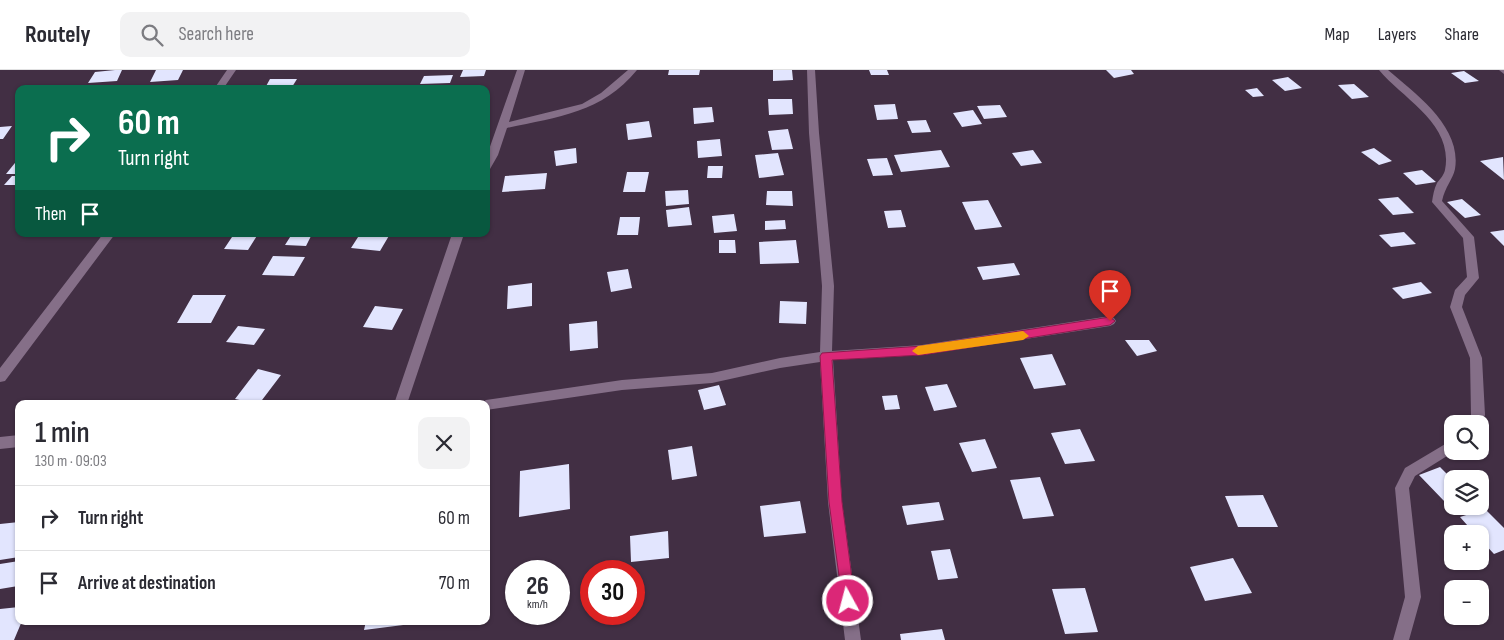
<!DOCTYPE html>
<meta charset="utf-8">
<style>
:root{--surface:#fff;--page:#f2f2f3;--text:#2b2b33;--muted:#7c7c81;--line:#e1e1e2}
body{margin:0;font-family:"Sofia Sans Condensed",sans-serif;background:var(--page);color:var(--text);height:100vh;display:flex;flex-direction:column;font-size:19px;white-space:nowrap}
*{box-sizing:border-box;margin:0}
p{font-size:16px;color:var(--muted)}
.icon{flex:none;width:28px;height:28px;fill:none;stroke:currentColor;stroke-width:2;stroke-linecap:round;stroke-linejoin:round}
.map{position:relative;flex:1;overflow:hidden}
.drawer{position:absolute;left:15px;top:330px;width:475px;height:225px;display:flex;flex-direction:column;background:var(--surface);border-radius:10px;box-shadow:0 1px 4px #0004}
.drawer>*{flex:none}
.banner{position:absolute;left:15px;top:15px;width:475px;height:152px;border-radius:10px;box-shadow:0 1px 4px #0004;background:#0b6e4f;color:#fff;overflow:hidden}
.controls{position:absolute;left:1444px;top:345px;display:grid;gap:10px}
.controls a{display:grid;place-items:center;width:45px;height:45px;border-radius:10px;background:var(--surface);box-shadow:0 1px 4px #0004;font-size:25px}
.speed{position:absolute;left:505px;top:490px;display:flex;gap:10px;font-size:25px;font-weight:700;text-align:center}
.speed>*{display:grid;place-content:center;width:65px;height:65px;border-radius:50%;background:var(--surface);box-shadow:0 1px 4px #0004;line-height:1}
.speed small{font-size:12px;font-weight:400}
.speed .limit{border:8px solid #d22;background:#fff;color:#111}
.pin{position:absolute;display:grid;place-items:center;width:42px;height:42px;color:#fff;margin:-51px -21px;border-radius:50% 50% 50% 0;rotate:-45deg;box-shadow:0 0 5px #0007}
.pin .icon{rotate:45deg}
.me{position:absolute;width:55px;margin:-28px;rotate:353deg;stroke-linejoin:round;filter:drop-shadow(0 0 4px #0008)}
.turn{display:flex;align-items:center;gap:18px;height:105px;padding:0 20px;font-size:22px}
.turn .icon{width:65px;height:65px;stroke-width:2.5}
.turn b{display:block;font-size:35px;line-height:42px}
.then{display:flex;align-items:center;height:48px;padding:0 20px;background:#0003;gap:10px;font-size:19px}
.round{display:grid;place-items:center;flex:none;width:52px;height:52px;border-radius:10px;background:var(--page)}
.head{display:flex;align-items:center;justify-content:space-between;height:85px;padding:0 20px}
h1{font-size:30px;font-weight:600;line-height:38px}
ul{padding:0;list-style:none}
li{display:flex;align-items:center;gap:15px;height:65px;padding:0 20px;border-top:1px solid var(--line)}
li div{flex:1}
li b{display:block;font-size:19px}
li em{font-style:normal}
header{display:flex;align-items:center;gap:30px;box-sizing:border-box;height:70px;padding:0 25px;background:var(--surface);border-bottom:1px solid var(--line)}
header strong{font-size:24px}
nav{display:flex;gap:28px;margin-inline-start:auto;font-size:18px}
.search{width:350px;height:45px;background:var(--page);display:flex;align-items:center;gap:12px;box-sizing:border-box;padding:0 18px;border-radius:10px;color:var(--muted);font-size:19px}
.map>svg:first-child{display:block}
</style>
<header>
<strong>Routely</strong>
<div class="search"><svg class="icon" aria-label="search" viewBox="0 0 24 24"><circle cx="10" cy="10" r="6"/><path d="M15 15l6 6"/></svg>Search here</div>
<nav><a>Map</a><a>Layers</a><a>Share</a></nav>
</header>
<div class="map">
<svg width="1504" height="570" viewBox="0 0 1504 570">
<rect width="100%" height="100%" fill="#422f44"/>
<path fill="#e2e5fe" d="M115,0H122L117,11L88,13L95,2Z
M156,0H183L178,10L150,12Z
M463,0H486L484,6L460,7Z
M669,0H700L699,5H668Z
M773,0H792L793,10L773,11Z
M869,0H887L889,5H871Z
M1106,0H1131L1134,4L1114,8Z
M1464,1L1479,11L1465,13L1451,3Z
M453,5L450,13L420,14L424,6Z
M1288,7L1302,18L1285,21L1272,10Z
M270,9H297L292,17L265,18Z
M1354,14L1369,27L1352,29L1338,15Z
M1257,18L1264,26L1253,27L1245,20Z
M768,29H792L793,44L769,45Z
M895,34L898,49L877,50L874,35Z
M1000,35L1007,47L984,49L977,36Z
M712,37L714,52L694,54L693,38Z
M973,40L982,54L962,57L953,43Z
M926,50L931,62L912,63L907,51Z
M649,51L652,67L628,70L626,54Z
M12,56L3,69H0V57Z
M788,59L793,79L772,80L768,61Z
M720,69L722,86L698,88L697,71Z
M576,78L577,93L556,96L554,81Z
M1374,78L1392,91L1379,95L1361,82Z
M941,80L950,97L901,102L894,85Z
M1033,80L1042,93L1021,96L1012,83Z
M778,83L784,105L759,108L755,85Z
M1503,87L1504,110L1480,91Z
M19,88V104H6Z
M887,88L893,105L873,106L867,89Z
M708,96H723L722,108H707Z
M1422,100L1436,112L1416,115L1403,103Z
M627,102H649L645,122H623Z
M547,103L545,119L502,122L505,106Z
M12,106H19V115H4Z
M688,120L689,134L666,136L665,121Z
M767,121H792L793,136L766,135Z
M1398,127L1414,143L1393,145L1378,129Z
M1462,129L1481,145L1465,148L1447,132Z
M988,130L1002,157L975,160L962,132Z
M689,137L692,155L668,157L666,140Z
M901,140L906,157L888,158L884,141Z
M734,144L737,161L714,163L712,146Z
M620,147H640L638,165H617Z
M785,150L786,159L765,160V151Z
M1504,160V176L1490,162Z
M1404,162L1416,174L1391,177L1379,165Z
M234,164H258L248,180L224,179Z
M292,164H312L306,176L285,175Z
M360,164H390L380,181L351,178Z
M719,170H735L736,183H719Z
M796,170L799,193L760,194L759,172Z
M273,186L305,187L294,206L262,205Z
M1014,193L1020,205L983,210L977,197Z
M628,199L632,218L611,222L607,202Z
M1421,212L1432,223L1403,229L1392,218Z
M532,213V236L507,239L508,216Z
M193,225H226L211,253H177Z
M780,231L807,232L806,254L779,253Z
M375,236L403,239L392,260L363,257Z
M597,251L598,278L570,281L569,254Z
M238,256L265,259L254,275L226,272Z
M1125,270H1149L1157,281L1137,286Z
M1052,284L1066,315L1034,319L1020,288Z
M258,299L281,305L259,334L235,329Z
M947,314L957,337L934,341L925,317Z
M719,315L726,335L704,340L698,320Z
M897,325L900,339L885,340L882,326Z
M1080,359L1095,391L1065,394L1051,363Z
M985,369L997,398L972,402L959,373Z
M692,376L697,406L672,410L668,380Z
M569,394L570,439L519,447L520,401Z
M1440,397L1452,409V429L1445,432L1419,405Z
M1040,407L1054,446L1023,449L1010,410Z
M1263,425L1278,457H1238L1225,426Z
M800,431L806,463L764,467L760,436Z
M939,432L944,450L907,455L902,436Z
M1485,439L1504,458V480L1494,484L1480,469V464H1475L1460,447Z
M19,452V487L0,490V454Z
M668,461L669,488L631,492L630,466Z
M950,479L958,508L938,510L931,481Z
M1233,488L1252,523L1205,531L1190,497Z
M19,491L18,516L0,519V494Z
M1085,518L1098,562L1065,564L1052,519Z
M19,537V551H22L14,570H0V539Z
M366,551H411V554L364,560Z
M942,559L945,570H901L900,564Z"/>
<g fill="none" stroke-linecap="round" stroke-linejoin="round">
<path fill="#856f88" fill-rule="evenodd" d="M517,0H525L509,52L582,34L601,23L628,0H637C602,43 557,47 507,58L498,85L490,99L486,100V88Z
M807,0H815L819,63L834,216L832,281L922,275L1110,246L1114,248L1116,251L1114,254L1110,256L922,285L833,290L842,432L861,570H845L828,432L820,292L780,298L712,313L622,320L486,340V334H480L486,330L622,310L712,303L780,288L820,282L822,216L809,63Z
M1379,0H1388C1416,24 1462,57 1455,99C1453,109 1445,117 1442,131L1474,167L1479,208L1465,225L1462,237L1482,288L1485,345L1480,357V354H1468L1471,345L1470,288L1450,237L1455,220L1467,207L1463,168L1432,132C1433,125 1434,119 1437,113C1440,109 1444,105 1445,100C1454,54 1403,29 1379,0Z
M1499,0H1504V4Z
M452,164H464L407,334H394Z
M19,365V377L0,379V367Z
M1452,370V381H1455L1415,406L1409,418L1421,527L1409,570H1393L1405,527L1395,418L1405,398Z"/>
<path fill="#856f88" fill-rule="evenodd" d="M227,0H236L223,19H214Z
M103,164H115L5,311L0,312V298Z"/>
</g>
<path fill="#db2777" stroke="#8e194d" d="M1110,247L1115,251L1110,255L922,285L832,290L842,432L855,531L853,535L848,537L843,535L829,432L820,286L822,283L922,276Z"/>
<path fill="#f59e0b" d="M1023,261L1029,266L1023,270L918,285L912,281L918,276Z"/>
</svg>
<div class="controls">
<a><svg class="icon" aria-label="search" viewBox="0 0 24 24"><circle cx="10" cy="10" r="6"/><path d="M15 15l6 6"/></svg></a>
<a><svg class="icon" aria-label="layers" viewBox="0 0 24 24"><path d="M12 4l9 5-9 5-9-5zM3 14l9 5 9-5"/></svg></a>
<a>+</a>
<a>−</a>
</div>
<div class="speed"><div>26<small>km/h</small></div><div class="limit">30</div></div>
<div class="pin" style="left:1110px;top:251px;background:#d93025"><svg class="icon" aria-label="arrive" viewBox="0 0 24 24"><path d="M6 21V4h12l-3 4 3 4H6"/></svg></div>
<svg class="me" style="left:848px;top:531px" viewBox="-20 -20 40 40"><circle r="17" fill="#db2777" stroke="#fff" stroke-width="3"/><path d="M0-11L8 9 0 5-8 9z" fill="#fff"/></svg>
<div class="banner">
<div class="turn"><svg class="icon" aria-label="right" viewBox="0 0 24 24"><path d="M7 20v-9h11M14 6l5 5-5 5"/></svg><div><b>60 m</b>Turn right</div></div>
<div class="then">Then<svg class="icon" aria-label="arrive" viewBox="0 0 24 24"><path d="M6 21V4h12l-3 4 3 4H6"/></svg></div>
</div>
<section class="drawer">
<div class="head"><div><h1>1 min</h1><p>130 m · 09:03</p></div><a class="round"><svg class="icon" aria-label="close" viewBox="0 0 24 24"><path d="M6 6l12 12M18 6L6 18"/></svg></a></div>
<ul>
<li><svg class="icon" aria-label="right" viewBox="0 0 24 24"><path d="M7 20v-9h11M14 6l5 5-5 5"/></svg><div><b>Turn right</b></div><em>60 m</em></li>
<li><svg class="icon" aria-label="arrive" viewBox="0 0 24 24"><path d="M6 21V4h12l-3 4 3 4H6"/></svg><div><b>Arrive at destination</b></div><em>70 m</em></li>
</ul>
</section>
</div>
